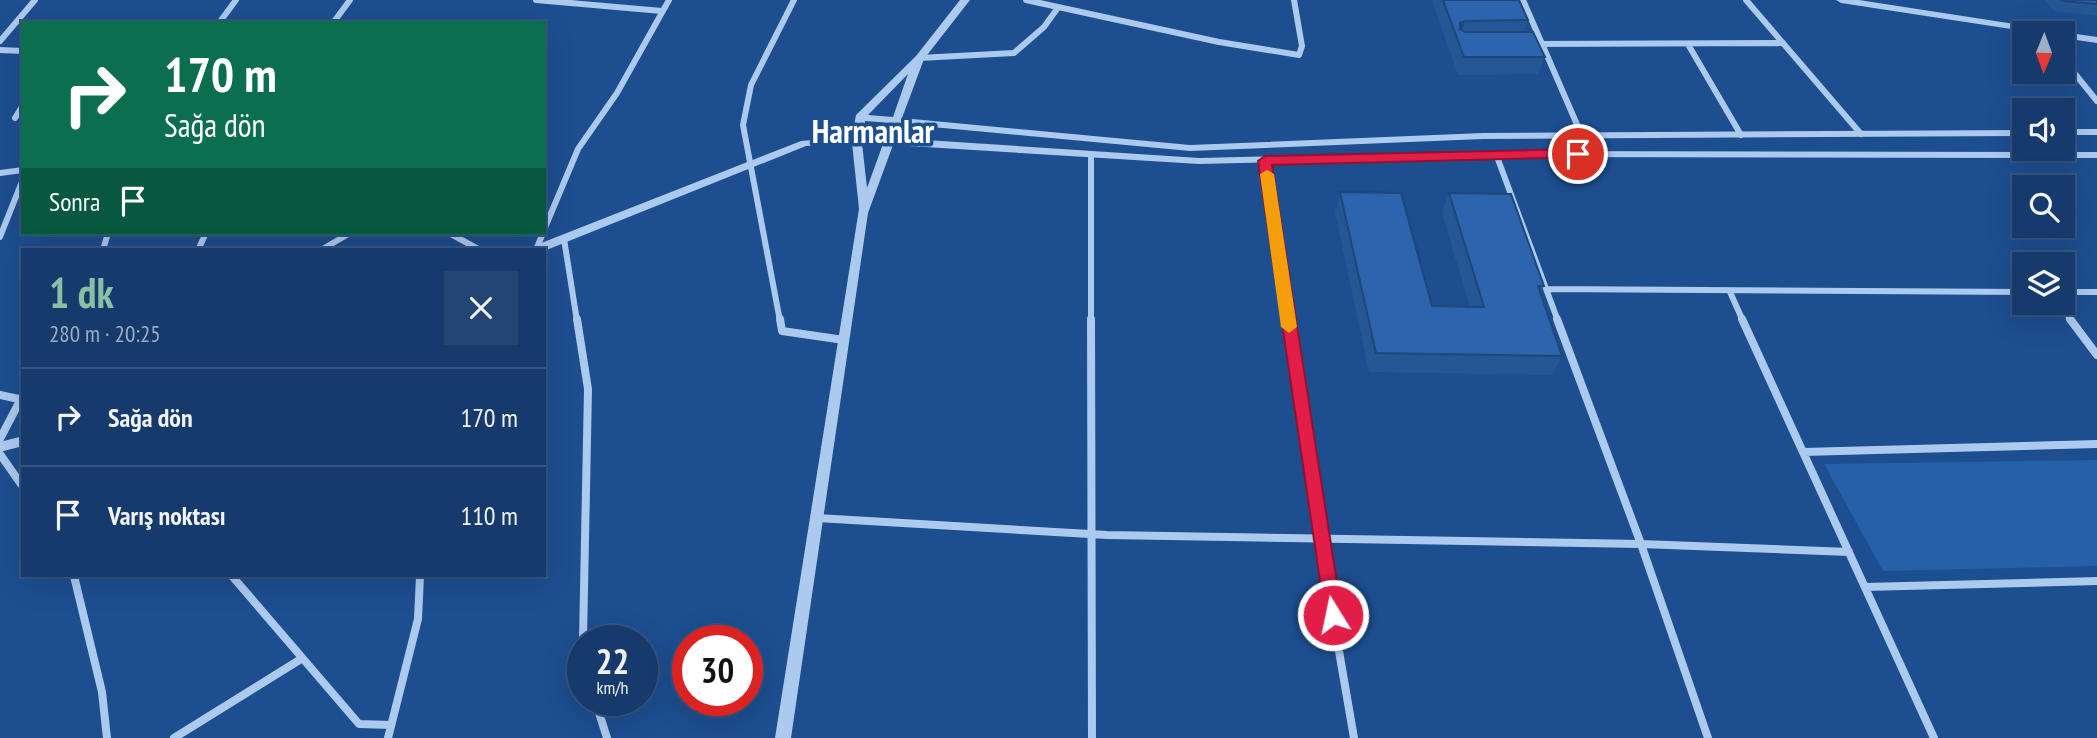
<!DOCTYPE html>
<html lang="tr">
<meta charset="utf-8">
<style>
:root{--surface:#163a6c;--page:#234574;--text:#f1f3f6;--muted:#9eadc2;--line:#35547f;--accent:#8abfa5}
body{margin:0;font-family:"PT Sans Narrow",sans-serif;background:var(--page);color:var(--text);height:100vh;display:flex;flex-direction:column;font-size:26px;white-space:nowrap}
*{box-sizing:border-box;margin:0}
p{font-size:23px;color:var(--muted)}
.icon{flex:none;width:38px;height:38px;fill:none;stroke:currentColor;stroke-width:2;stroke-linecap:round;stroke-linejoin:round}
.map{position:relative;flex:1;overflow:hidden}
.details{position:absolute;left:21px;top:248px;width:525px;height:329px;display:flex;flex-direction:column;background:var(--surface);border-radius:0px;box-shadow:0 7px 28px #0002,0 0 0 2px var(--line)}
.details>*{flex:none}
.banner{position:absolute;left:21px;top:21px;width:525px;height:214px;border-radius:0px;box-shadow:0 7px 28px #0002,0 0 0 2px var(--line);background:#0b6e4f;color:#fff;overflow:hidden}
.needle{width:46px;rotate:181deg}
.fabs{position:absolute;left:2012px;top:21px;display:grid;gap:14px}
.fabs a{display:grid;place-items:center;width:63px;height:63px;border-radius:0px;background:var(--surface);box-shadow:0 7px 28px #0002,0 0 0 2px var(--line);font-size:35px}
.speed{position:absolute;left:567px;top:625px;display:flex;gap:14px;font-size:35px;font-weight:700;text-align:center}
.speed>*{display:grid;place-content:center;width:91px;height:91px;border-radius:50%;background:var(--surface);box-shadow:0 7px 28px #0002,0 0 0 2px var(--line);line-height:1}
.speed small{font-size:18px;font-weight:400}
.speed .limit{border:10px solid #d22;background:#fff;color:#111}
.pin{position:absolute;display:grid;place-items:center;width:60px;height:60px;color:#fff;margin:-30px;border:4px solid #fff;border-radius:50%;box-shadow:0 2px 7px #0007}
.me{position:absolute;width:77px;margin:-38px;rotate:350deg;stroke-linejoin:round;filter:drop-shadow(0 0 5px #0008)}
.turn{display:flex;align-items:center;gap:24px;height:147px;padding:0 28px;font-size:32px}
.turn .icon{width:91px;height:91px;stroke-width:2.5}
.turn b{display:block;font-size:49px;line-height:60px}
.then{display:flex;align-items:center;height:66px;padding:0 28px;background:#0003;gap:14px;font-size:26px}
.round{display:grid;place-items:center;flex:none;width:74px;height:74px;border-radius:0px;background:var(--page)}
.overview{display:flex;align-items:center;justify-content:space-between;height:119px;padding:0 28px}
h1{font-size:42px;font-weight:600;line-height:52px;color:var(--accent)}
ul{padding:0;list-style:none}
li{display:flex;align-items:center;gap:21px;height:98px;padding:0 28px;border-top:2px solid var(--line)}
li div{flex:1}
li b{display:block;font-size:26px}
li em{font-style:normal}
.map>svg:first-child{display:block}
</style>
<div class="map">
<svg width="2097" height="738" viewBox="0 0 2097 738">
<rect width="100%" height="100%" fill="#1d4e90"/>
<path fill="#2660a8" d="M2097,460V566L1883,571L1824,464Z"/>
<g fill="none" stroke-linecap="round" stroke-linejoin="round">
<path stroke="#acc9ee" stroke-width="6" d="M536,0L662,11
M1026,0L1219,42L1299,55L1302,46L1294,0
M1523,0L1582,136
M1746,0L1861,134
M219,23L236,0
M333,23L350,0
M0,41L35,0
M1532,44L1783,43
M1689,46L1741,135
M0,50L23,51
M919,58L1014,53L1044,27L1057,9
M2063,59L2097,101
M15,118L23,105
M1496,154L1558,321
M1091,155V321
M1265,161L1288,321
M0,173L23,170
M544,230L578,149L617,93L669,0
M449,233L480,250
M0,237L23,179
M564,239L577,321
M103,250L108,233
M198,250L206,233
M321,250L350,233
M536,250L543,233
M1548,289L2025,292
M1730,292L1743,321
M2063,292H2097
M2058,303L2072,321
M780,321L743,125L751,85L794,0"/>
<path stroke="#acc9ee" stroke-width="8" d="M577,319L588,389L583,640
M780,319L782,331L844,340
M1091,319L1092,738
M1288,319L1320,541L1354,738
M1557,319L1641,544L1708,738
M1742,319L1934,738
M2070,319L2097,355
M0,395L23,400
M0,439L23,395
M1803,452L2097,444
M0,454L23,487
M817,518L1107,535L1641,544L1849,552
M74,576L102,692L107,738
M232,576L359,724L391,725
M1865,587L2097,581
M583,657V662
M595,700L607,738
M174,738L301,659
M388,738L418,619L420,576"/>
<path fill="#acc9ee" fill-rule="evenodd" d="M960,0H970L924,59L902,118L1190,145L1483,133L2025,130V136L1483,139L1190,151L900,124L895,138L1199,158L1496,151L2097,152V158L1496,157L1199,164L893,145L868,213L791,738H775L859,209L852,143L806,146L544,251L529,250L531,247L801,141L852,136L856,115L916,56ZM908,74L893,117L868,115ZM865,121L890,123L885,137L863,136ZM862,143L883,144L867,188Z
M1836,0H1859L2053,30L2058,33H2037L1841,3Z
M2063,32L2097,37V43L2063,38V33H2060Z
M2063,129H2097V135H2063Z
M23,436V446L0,452V442Z"/>
</g>
<path fill="#265795" d="M1432,0H1519L1528,20L1524,32L1545,57L1538,74L1458,75Z
M2044,0H2097V16L2054,11Z
M1340,192L1432,306L1470,307L1442,213L1449,193L1544,286L1541,292L1562,356L1552,375L1369,372L1335,212Z"/>
<path fill="#1f4779" d="M1465,21L1459,38L1460,23Z"/>
<path fill="#2c65ad" stroke="#1f4779" stroke-width="2" d="M1443,0H1519L1528,20L1465,21L1460,23V29L1465,32H1533L1545,57H1464Z
M2061,0H2097V4L2062,1Z
M1340,192L1401,193L1432,306L1484,307L1449,193L1511,194L1544,286H1538L1562,356L1376,353Z"/>
<path fill="#e11d48" stroke="#92132f" stroke-width="2" d="M1578,149L1584,154L1582,157L1272,165L1342,615L1340,621L1333,624L1326,621L1258,161L1265,156Z"/>
<path fill="#f59e0b" d="M1267,170L1274,174L1297,327L1289,333L1281,327L1260,174Z"/>
<g text-anchor="middle" stroke-width="7" stroke-linejoin="round" paint-order="stroke">
<g font-size="33" font-weight="bold" fill="#fff" stroke="#1d4e90">
<text x="873" y="143">Harmanlar</text>
</g>
</g>
</svg>
<div class="fabs">
<a><svg class="needle" viewBox="-14 -14 28 28"><path d="M0-13l5 13h-10z" fill="#e53935"/><path d="M0 13l5-13h-10z" fill="#9eadc2"/></svg></a>
<a><svg class="icon" aria-label="sound" viewBox="0 0 24 24"><path d="M4 9h4l5-4v14l-5-4H4zM17 9q2 3 0 6"/></svg></a>
<a><svg class="icon" aria-label="search" viewBox="0 0 24 24"><circle cx="10" cy="10" r="6"/><path d="M15 15l6 6"/></svg></a>
<a><svg class="icon" aria-label="layers" viewBox="0 0 24 24"><path d="M12 4l9 5-9 5-9-5zM3 14l9 5 9-5"/></svg></a>
</div>
<div class="speed"><div>22<small>km/h</small></div><div class="limit">30</div></div>
<div class="pin" style="left:1578px;top:154px;background:#d93025"><svg class="icon" aria-label="arrive" viewBox="0 0 24 24"><path d="M6 21V4h12l-3 4 3 4H6"/></svg></div>
<svg class="me" style="left:1333px;top:615px" viewBox="-20 -20 40 40"><circle r="17" fill="#e11d48" stroke="#fff" stroke-width="3"/><path d="M0-11L8 9 0 5-8 9z" fill="#fff"/></svg>
<div class="banner">
<div class="turn"><svg class="icon" aria-label="right" viewBox="0 0 24 24"><path d="M7 20v-9h11M14 6l5 5-5 5"/></svg><div><b>170 m</b>Sağa dön</div></div>
<div class="then">Sonra<svg class="icon" aria-label="arrive" viewBox="0 0 24 24"><path d="M6 21V4h12l-3 4 3 4H6"/></svg></div>
</div>
<section class="details">
<div class="overview"><div><h1>1 dk</h1><p>280 m · 20:25</p></div><a class="round"><svg class="icon" aria-label="close" viewBox="0 0 24 24"><path d="M6 6l12 12M18 6L6 18"/></svg></a></div>
<ul>
<li><svg class="icon" aria-label="right" viewBox="0 0 24 24"><path d="M7 20v-9h11M14 6l5 5-5 5"/></svg><div><b>Sağa dön</b></div><em>170 m</em></li>
<li><svg class="icon" aria-label="arrive" viewBox="0 0 24 24"><path d="M6 21V4h12l-3 4 3 4H6"/></svg><div><b>Varış noktası</b></div><em>110 m</em></li>
</ul>
</section>
</div>
